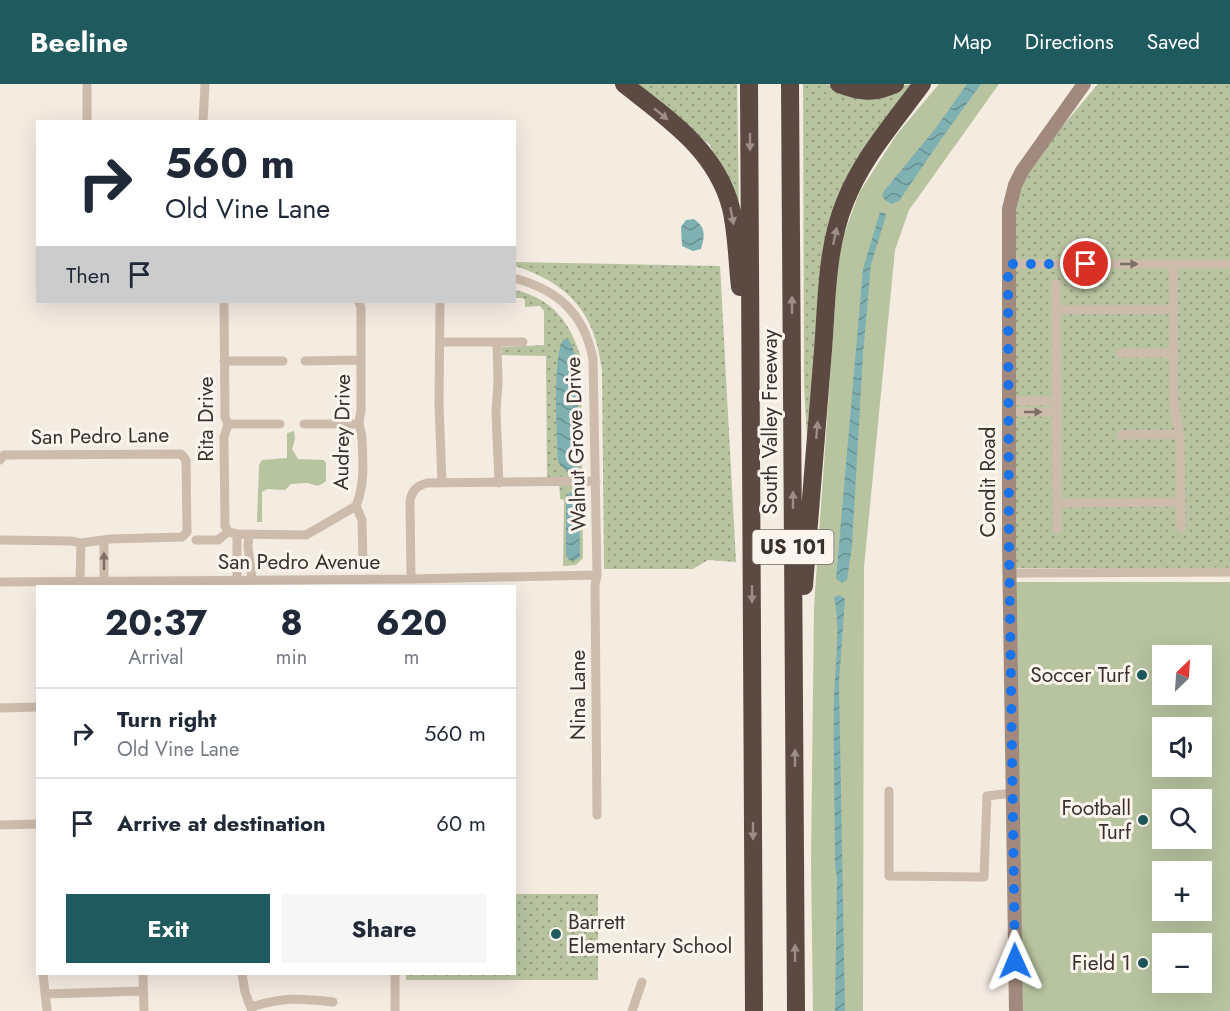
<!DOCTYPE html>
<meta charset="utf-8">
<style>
:root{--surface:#fff;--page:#f6f6f7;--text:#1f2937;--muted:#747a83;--line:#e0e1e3;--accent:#1f5a5e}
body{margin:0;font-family:Jost,sans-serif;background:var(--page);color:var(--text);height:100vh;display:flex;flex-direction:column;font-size:22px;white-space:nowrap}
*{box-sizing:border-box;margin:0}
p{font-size:20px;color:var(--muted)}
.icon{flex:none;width:33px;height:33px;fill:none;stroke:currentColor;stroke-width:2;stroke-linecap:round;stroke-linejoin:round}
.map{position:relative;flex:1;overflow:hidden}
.details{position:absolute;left:36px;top:501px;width:480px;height:390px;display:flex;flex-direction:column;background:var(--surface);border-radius:0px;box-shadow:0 6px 24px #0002}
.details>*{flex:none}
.banner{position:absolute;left:36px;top:36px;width:480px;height:183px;border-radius:0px;box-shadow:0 6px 24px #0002;background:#fff;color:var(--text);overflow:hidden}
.needle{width:39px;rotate:25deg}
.controls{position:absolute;left:1152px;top:561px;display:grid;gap:12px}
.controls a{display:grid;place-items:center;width:60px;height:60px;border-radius:0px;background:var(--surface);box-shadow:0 6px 24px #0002;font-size:30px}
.pin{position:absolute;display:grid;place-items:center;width:51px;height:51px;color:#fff;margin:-26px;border:3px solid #fff;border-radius:50%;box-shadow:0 2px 6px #0007}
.me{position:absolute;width:66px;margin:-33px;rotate:359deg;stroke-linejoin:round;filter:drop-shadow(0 0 4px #0008)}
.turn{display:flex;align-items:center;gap:21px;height:126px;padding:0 30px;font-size:27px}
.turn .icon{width:78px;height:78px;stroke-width:2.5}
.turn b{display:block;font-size:42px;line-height:51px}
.then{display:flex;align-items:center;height:57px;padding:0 30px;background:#0003;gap:12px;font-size:22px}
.eta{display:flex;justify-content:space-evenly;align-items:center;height:102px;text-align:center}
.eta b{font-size:36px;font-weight:700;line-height:42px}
.button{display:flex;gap:12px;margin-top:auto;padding:12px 30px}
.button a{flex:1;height:69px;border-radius:0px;background:var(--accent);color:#fff;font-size:24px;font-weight:700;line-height:69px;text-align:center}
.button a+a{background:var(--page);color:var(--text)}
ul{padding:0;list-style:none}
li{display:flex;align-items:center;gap:18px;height:90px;padding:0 30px;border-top:2px solid var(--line)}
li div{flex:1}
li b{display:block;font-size:22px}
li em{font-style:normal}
header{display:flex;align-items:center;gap:36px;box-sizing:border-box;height:84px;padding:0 30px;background:var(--accent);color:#fff}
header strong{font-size:28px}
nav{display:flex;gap:33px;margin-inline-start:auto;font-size:21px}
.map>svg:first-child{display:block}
</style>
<header>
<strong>Beeline</strong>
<nav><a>Map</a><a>Directions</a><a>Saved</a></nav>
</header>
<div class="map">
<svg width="1230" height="927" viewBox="0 0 1230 927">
<defs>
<pattern id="grass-dots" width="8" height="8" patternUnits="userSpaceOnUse" patternTransform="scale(1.5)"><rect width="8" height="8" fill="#b8c4a0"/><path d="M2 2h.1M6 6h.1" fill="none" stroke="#97a083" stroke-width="1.8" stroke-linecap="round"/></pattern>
<pattern id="water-waves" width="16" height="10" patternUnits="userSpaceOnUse" patternTransform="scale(1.5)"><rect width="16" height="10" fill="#7fb0b2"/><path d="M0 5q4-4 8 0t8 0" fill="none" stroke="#699091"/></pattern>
</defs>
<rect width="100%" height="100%" fill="#f4ebe1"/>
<path fill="url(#grass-dots)" d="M636,0H737L739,122L710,61Z
M803,0H828L841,8L914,0L851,87L808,372L804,303Z
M1098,0H1230V484H1014L1009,130L1028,83Z
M515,178L720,182L736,478L708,476L693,485H604L602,287C595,229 570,200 515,182Z
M515,206C553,215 569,237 581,273L583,474L576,481L563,482L564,416L560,415L559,394H547L546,272L502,271V263L544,261V227L540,222L525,223V216L522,214H515Z
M515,810H598V896H406V890H514Z"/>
<path fill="#b8c4a0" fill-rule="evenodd" d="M939,0H999L909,126L895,166L864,483L863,927H813L811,778L814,523L839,164L859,109L897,50Z
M294,347L295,355L292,365L298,375L324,376L326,379V397C318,404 316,401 307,399C302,399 296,400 291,400L285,406L267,405L262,408V438H257L259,381L262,376L287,374V349Z
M1009,498H1230V927H1023ZM1162,572H1202V610H1162ZM1162,644H1202V682H1162ZM1162,716H1202V754H1162ZM1162,788H1202V826H1162ZM1162,860H1202V898H1162Z"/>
<path fill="url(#water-waves)" d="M967,0H981L942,54L899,117L892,120L885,116L882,112L884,107L935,45Z
M880,128L885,129L886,132L871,180L863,270L852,462L847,496L842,499L836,495L863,185Z
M694,135C706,144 705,151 701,165L693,167L682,162L681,143L686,136Z
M564,255L569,256L577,274L579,383L572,388L565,386L558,378C557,356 552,268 564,255Z
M570,408L575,409L579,413L580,473L576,476L570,477L566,471V413Z
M840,511L845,515L839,599L845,927H835L837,794L835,780C835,725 833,669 834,614C835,581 841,545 834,513Z"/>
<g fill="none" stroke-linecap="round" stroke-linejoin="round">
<path stroke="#cdbbac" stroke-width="9" d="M87,0V38
M203,38L205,0
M1008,180H1230
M1173,180L1174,322L1180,352L1181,444
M514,194C558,206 584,229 593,275L597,491L595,502L597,731
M1056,200L1057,445
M359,218L361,224V327C357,344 361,341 362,355C363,379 365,400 356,422L362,436L363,478
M440,218L439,321L442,399
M224,220L225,333L228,340L224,353L225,442L228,448
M1056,226L1173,225
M441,258H523
M497,258L498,298L496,328L499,399
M1121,269H1173
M224,277H283
M305,277L361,276
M1009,317H1057
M1009,328H1058
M228,340H280
M304,340H358
M1122,351L1180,350
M0,376L4,371L181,370L186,376L187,448L182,453L111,455L81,459L71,457L0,456
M1057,419L1181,418
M249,450L248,463L252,495
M104,456V497
M196,456H218L228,448L237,450L306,451L356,422
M1010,489L1230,488
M411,495L410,417C412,406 417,402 427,399L596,397
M237,496V450
M80,497L81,459
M0,498L411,495L597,491
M0,624L38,623
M889,707V792L984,793L987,712L1012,709
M0,741L38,740
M43,890L47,927
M143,890L144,927
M242,890L245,908L252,927
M395,890V927
M45,910L143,907
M251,923C284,913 299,914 333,918
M632,927L642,898"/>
<path stroke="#a18a7d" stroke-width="14" d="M1016,927L1009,460V125L1015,101L1022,87L1084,0"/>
<path stroke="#5c4a42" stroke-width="18" d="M624,0C668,35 716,66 731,124C737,150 737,177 740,203
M749,0L754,927
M790,0L796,927
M839,0C859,8 875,10 895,0
M804,502C810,423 817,344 823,266C827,217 826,164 845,118C862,74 895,37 922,0"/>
</g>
<defs><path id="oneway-solid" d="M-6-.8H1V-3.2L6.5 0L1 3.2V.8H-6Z" transform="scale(1.5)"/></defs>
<g fill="#9c8e87">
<use href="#oneway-solid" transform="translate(661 30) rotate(39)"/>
<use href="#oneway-solid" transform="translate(750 58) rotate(90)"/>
<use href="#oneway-solid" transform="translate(732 132) rotate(79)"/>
<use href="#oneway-solid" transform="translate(835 152) rotate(-78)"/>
<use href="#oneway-solid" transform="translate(792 221) rotate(-90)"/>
<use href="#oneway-solid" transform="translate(817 346) rotate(-85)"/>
<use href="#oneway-solid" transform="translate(793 416) rotate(-90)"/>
<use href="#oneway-solid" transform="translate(752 510) rotate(90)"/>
<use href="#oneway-solid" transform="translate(795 674) rotate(-90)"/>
<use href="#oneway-solid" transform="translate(753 747) rotate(90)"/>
<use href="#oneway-solid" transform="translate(795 869) rotate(-90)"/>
</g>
<g fill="#7d6f65">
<use href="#oneway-solid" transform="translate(1129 180)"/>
<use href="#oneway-solid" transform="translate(1033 328)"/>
<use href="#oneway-solid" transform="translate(104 477) rotate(-90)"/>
</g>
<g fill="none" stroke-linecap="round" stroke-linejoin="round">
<path stroke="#1a73e8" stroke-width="10" stroke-dasharray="0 18" d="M1015,877L1009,460L1008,180H1086"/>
</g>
<g fill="#1f5a5e" stroke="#fbf5ee" stroke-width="2">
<circle cx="1142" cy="591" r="6"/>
<circle cx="1143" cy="736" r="6"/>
<circle cx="556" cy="850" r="6"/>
<circle cx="1143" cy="879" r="6"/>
</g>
<g text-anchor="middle" stroke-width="6" stroke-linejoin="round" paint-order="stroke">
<rect fill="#fbf5ee" stroke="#756b66" stroke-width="1.5" x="752.5" y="446" width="81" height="34" rx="4.5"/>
<g font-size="20" font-weight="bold" fill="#3b302b">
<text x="793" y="470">US 101</text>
</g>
<g font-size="21" fill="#3b302b" stroke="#fbf5ee">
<text transform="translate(206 335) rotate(-90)" y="7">Rita Drive</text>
<text transform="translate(770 338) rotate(-90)" y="7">South Valley Freeway</text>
<text transform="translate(342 348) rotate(-89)" y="7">Audrey Drive</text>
<text transform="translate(100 352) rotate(-1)" y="7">San Pedro Lane</text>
<text transform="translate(576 360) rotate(-92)" y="7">Walnut Grove Drive</text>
<text transform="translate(988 398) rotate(-90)" y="7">Condit Road</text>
<text x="299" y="485">San Pedro Avenue</text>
<text transform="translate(578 611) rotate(-90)" y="7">Nina Lane</text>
</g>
<g font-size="21" fill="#3b302b" stroke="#fbf5ee" text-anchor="end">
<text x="1130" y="598">Soccer Turf</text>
<text x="1131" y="731">Football<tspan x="1131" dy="24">Turf</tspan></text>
<text x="568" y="845" text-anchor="start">Barrett<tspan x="568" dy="24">Elementary School</tspan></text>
<text x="1131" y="886">Field 1</text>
</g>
</g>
</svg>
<div class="controls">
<a><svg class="needle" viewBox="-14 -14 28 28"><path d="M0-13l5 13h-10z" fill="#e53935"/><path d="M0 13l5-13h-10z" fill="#747a83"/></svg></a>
<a><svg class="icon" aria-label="sound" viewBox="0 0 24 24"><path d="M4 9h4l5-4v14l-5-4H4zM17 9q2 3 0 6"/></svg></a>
<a><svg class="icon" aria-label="search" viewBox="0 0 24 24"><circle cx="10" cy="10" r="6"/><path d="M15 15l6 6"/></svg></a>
<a>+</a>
<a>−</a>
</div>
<div class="pin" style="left:1086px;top:180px;background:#d93025"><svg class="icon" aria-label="arrive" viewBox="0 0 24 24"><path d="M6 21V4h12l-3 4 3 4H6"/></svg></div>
<svg class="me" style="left:1015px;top:877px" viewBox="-20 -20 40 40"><path d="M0-17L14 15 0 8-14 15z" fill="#1a73e8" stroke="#fff" stroke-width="4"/></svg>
<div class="banner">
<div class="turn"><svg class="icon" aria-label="right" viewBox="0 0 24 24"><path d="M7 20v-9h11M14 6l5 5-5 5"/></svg><div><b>560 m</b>Old Vine Lane</div></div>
<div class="then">Then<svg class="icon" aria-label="arrive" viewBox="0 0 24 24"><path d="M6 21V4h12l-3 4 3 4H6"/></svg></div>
</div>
<section class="details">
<div class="eta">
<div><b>20:37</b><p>Arrival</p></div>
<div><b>8</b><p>min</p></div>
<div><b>620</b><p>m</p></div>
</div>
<ul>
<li><svg class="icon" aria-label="right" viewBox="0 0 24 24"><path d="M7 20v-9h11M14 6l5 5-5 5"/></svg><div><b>Turn right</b><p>Old Vine Lane</p></div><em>560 m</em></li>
<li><svg class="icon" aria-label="arrive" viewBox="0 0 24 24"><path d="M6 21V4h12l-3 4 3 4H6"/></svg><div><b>Arrive at destination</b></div><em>60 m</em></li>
</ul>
<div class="button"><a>Exit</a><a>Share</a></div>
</section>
</div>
